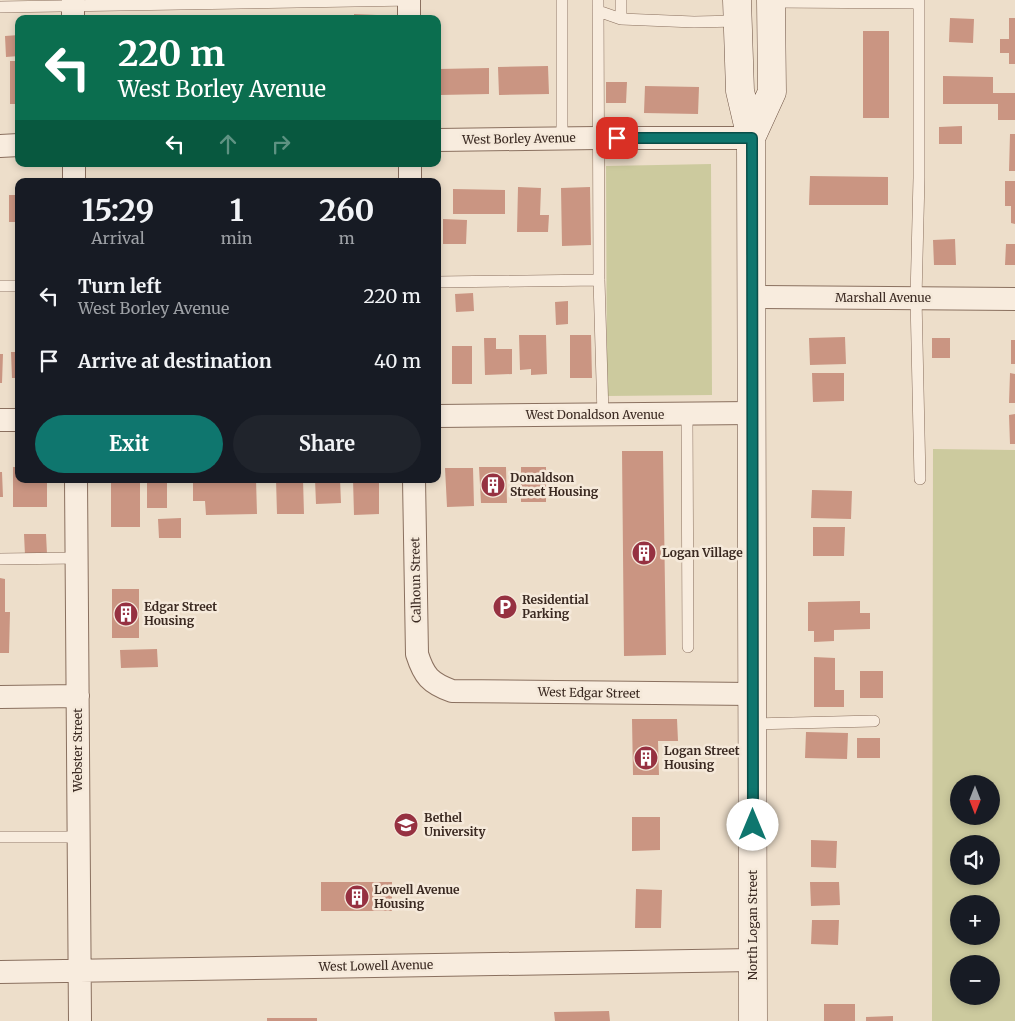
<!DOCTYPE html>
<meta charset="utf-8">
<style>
:root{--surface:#171b24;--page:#20242c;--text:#f1f3f6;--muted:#9ea1a6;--accent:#0f766e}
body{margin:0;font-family:Merriweather,serif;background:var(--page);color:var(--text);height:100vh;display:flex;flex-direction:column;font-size:19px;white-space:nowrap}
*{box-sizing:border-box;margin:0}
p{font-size:16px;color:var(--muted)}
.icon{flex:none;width:28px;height:28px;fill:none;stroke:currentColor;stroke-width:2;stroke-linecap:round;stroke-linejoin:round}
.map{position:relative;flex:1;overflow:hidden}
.side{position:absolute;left:15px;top:178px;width:426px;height:305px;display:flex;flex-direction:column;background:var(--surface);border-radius:10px;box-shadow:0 2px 8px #0003}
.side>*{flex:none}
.hud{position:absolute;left:15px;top:15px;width:426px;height:152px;border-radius:10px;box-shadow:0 2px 8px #0003;background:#0b6e4f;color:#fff;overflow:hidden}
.needle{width:32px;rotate:180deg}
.controls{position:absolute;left:950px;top:775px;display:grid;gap:10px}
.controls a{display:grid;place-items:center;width:50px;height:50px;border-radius:50%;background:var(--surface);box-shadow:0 2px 8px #0003;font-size:25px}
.pin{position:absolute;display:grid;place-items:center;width:42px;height:42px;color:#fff;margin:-21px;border-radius:10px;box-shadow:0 2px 8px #0006}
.me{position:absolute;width:55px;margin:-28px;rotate:0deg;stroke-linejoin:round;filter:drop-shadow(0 0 4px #0008)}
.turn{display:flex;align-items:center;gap:18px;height:105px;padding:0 20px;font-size:22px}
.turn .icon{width:65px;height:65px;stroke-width:2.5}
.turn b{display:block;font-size:35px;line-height:42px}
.lanes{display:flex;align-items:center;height:48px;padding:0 20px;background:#0003;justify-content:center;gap:25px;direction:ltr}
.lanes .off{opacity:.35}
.eta{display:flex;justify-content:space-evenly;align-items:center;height:85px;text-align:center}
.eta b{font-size:30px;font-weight:700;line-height:35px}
.button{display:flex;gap:10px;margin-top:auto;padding:10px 20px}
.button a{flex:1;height:58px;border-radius:30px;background:var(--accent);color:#fff;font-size:20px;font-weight:700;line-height:58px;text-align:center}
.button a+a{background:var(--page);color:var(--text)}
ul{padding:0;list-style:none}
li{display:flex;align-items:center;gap:15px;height:65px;padding:0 20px}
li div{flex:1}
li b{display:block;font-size:19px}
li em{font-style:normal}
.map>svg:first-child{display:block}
</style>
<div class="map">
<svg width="1015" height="1021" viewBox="0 0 1015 1021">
<rect width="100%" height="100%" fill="#eddeca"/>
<path fill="#ccca9e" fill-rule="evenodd" d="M711,164L712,395L607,396L606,166Z
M933,449L1015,450V1021H932ZM959,784H991V816H959ZM959,844H991V876H959ZM959,904H991V936H959ZM959,964H991V996H959Z"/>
<path fill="#ca9582" d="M354,14L377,15V19H354Z
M950,18L974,19L973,43L949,42Z
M1009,18H1015V64H1009V53H1000V39H1009Z
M863,31H889V118H863Z
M19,35V56L6,57L5,36Z
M10,61H19V104H10Z
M548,66L549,94L499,95L498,67Z
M489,68V94L440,95L439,69Z
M943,76L993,77V93H1015V120H998V104H943Z
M606,82H627L626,103H606Z
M645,86L699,87L698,114L644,113Z
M962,126V144H939V127Z
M1010,134H1015V171H1009Z
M810,176L888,177V205H809Z
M1005,181H1015V224L1011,223V206H1005Z
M518,187L541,188L540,215H549L548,232H517Z
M590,187L591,245L562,246L561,188Z
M453,189L505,190V214H453Z
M9,195H19V222H9Z
M443,219L467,220L466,244H443Z
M955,239L956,265H934L933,240Z
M1006,244H1015V265H1005Z
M473,293L474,311L456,312L455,294Z
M568,301V324L556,325L555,302Z
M519,335H546L547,374L531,375V369L520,370Z
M570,335H591L592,378H570Z
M845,337L846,364L810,365L809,338Z
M484,338H496V349H512V374L485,375Z
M932,338H950V358H932Z
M1011,340H1015V364H1011Z
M452,346H472V384H452Z
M11,352H19V378H12Z
M0,354H3L2,383H0Z
M812,373H844V401L813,402Z
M1010,373L1015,374V403H1009Z
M1015,414V444H1010L1009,415Z
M622,451H663L666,655L624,656Z
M13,467H19V479H47V507H13Z
M479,467H506L507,503H481Z
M521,467H546V502H521Z
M445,468H473L474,506L447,507Z
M0,472H2L3,497H0Z
M111,479H140V527H111Z
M147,479H167V508H147Z
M193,479H256L257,514L206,515L205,501H193Z
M276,479H303L304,514H277Z
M315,479H340L341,503L316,504Z
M353,479H379V514L354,515Z
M812,490L852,491L851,519L811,518Z
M181,518V538H159L158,519Z
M813,527H845L844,556H813Z
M24,534H46L47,554L25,555Z
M0,578L5,579V612H10L9,653H0Z
M112,589H139V638H112Z
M860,601V613H870V629L834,630V641L814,642V631H808V602Z
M157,649L158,667L121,668L120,650Z
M814,657L835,658V690H844V707H814Z
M860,671H883V698H860Z
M632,719H677L678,741H658L659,775H633Z
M806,732L848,733L847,759L805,758Z
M857,738H880V758H857Z
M632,817H660V850L632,851Z
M811,840L837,841L836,868L811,867Z
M321,882H392V911H321Z
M810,882H839L840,905L811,906Z
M636,889L662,890L661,928H635Z
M812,920H839L838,945L811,944Z
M824,1004H855V1021H824Z
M609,1011L610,1021H555L554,1012Z
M893,1016V1021H866V1017Z
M267,1018H317V1021H267Z"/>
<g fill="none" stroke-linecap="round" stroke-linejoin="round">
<defs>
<path id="lane" d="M598,0L599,280L603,415
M621,0V19
M919,0V178L916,298L920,479
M771,2L919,3
M0,7L412,0
M598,11L621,19L694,22L738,21
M562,138V0
M438,282L599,280
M0,286H19
M687,414L688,647
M0,559L77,558
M752,724L874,721
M0,837H79"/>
<path id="street" d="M73,0V19
M409,0V19
M438,140L598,138H751
M0,146L19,145
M74,164V181
M410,164V181
M752,297L1015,299
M438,416L752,413
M0,420H19
M76,479L80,1021
M414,479L417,654C424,676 430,683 452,691L752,694
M0,697L78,696
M0,972L753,960"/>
<path id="secondary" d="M737,0L740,91L751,138L753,1021
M751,138L772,92L771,0"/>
</defs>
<use href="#lane" stroke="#8a705f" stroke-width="12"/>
<use href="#street" stroke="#8a705f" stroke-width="24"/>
<use href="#secondary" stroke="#6c5142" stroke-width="29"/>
<use href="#lane" stroke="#f8ecde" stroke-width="11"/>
<use href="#street" stroke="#f8ecde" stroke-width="22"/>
<use href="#secondary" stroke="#f8ecde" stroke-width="28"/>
</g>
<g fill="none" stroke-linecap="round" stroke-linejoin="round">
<defs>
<path id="route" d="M617,138H752L753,825"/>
</defs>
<use href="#route" stroke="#0a4d48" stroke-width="12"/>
<use href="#route" stroke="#0f766e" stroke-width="9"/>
</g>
<defs>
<symbol id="building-disc" viewBox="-11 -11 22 22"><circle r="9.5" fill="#963141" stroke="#f5e9da"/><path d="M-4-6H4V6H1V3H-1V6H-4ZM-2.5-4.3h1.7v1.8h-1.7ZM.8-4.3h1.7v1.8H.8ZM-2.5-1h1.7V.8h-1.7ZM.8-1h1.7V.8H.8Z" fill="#fff"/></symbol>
<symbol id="parking-disc" viewBox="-11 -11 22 22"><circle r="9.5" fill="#963141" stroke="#f5e9da"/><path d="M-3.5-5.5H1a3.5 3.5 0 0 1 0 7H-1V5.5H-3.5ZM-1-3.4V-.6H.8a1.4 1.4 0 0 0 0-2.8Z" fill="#fff"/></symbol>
<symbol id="university-disc" viewBox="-11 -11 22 22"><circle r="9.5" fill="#963141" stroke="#f5e9da"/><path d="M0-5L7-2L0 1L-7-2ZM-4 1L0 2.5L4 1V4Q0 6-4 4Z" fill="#fff"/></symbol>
</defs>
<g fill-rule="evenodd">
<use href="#building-disc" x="479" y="471" width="28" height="28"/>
<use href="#building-disc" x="630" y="539" width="28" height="28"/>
<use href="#parking-disc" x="491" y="593" width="28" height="28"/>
<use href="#building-disc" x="112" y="600" width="28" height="28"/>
<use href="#building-disc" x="632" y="744" width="28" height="28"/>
<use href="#university-disc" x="392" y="811" width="28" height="28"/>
<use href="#building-disc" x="343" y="883" width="28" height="28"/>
</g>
<g text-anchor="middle" stroke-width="5" stroke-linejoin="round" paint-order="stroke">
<g font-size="12" fill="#3b2a22" stroke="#f5e9da">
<text transform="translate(519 139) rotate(-1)" y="4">West Borley Avenue</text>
<text x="883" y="302">Marshall Avenue</text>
<text x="595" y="419">West Donaldson Avenue</text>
<text transform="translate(416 580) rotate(-91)" y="4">Calhoun Street</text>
<text transform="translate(589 693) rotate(1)" y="4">West Edgar Street</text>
<text transform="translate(78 750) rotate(-90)" y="4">Webster Street</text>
<text transform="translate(753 925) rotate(-90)" y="4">North Logan Street</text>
<text transform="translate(376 966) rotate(-1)" y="4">West Lowell Avenue</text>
</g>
<g font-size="12" font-weight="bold" fill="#3b2a22" stroke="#f5e9da" text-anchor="start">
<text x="510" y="482">Donaldson<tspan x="510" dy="14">Street Housing</tspan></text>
<text x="662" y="557">Logan Village</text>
<text x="522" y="604">Residential<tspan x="522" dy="14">Parking</tspan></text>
<text x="144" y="611">Edgar Street<tspan x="144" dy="14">Housing</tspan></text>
<text x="664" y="755">Logan Street<tspan x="664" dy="14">Housing</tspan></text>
<text x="424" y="822">Bethel<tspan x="424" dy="14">University</tspan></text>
<text x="374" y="894">Lowell Avenue<tspan x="374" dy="14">Housing</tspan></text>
</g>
</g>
</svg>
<div class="controls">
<a><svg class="needle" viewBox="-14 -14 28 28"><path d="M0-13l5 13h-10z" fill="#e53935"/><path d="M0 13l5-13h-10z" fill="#9ea1a6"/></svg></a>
<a><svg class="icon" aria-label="sound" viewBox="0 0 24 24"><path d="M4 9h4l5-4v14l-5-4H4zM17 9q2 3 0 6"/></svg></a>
<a>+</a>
<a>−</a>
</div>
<div class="pin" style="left:617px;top:138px;background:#d93025"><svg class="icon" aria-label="arrive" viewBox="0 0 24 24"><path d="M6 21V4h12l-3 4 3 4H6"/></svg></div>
<svg class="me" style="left:753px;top:825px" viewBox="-20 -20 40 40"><circle r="19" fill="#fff"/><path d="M0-13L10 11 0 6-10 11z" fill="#0f766e"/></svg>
<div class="hud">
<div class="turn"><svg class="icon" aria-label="left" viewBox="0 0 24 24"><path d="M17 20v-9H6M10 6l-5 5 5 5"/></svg><div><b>220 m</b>West Borley Avenue</div></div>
<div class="lanes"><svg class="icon" aria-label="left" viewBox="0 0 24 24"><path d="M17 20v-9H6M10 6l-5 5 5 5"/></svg><svg class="icon off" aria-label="ahead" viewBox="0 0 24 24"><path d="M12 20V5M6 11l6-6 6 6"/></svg><svg class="icon off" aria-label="right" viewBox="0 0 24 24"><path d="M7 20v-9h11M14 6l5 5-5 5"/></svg></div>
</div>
<section class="side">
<div class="eta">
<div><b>15:29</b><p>Arrival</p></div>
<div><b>1</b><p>min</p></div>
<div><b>260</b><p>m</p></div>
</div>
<ul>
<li><svg class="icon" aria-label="left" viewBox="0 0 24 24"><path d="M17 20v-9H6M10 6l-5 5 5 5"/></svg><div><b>Turn left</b><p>West Borley Avenue</p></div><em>220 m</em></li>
<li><svg class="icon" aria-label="arrive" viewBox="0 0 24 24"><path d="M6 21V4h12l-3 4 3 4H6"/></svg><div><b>Arrive at destination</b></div><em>40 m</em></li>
</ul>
<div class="button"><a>Exit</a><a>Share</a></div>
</section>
</div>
